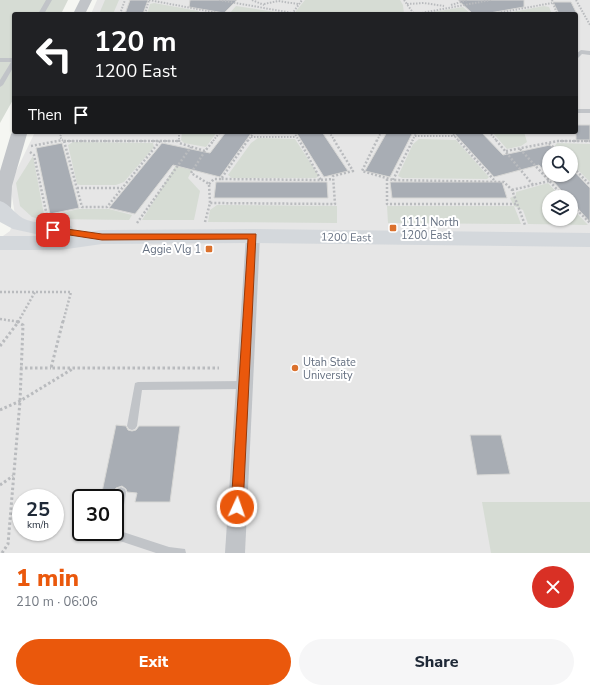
<!DOCTYPE html>
<meta charset="utf-8">
<style>
:root{--surface:#fff;--page:#f6f6f7;--text:#1f2937;--muted:#747a83;--accent:#ea580c}
body{margin:0;font-family:"Nunito Sans",sans-serif;background:var(--page);color:var(--text);height:100vh;display:flex;flex-direction:column;font-size:15px;white-space:nowrap}
*{box-sizing:border-box;margin:0}
p{font-size:13px;color:var(--muted)}
.icon{flex:none;width:22px;height:22px;fill:none;stroke:currentColor;stroke-width:2;stroke-linecap:round;stroke-linejoin:round}
.map{position:relative;height:553px;overflow:hidden}
.panel{display:flex;flex-direction:column;background:var(--surface);flex:1}
.panel>*{flex:none}
.banner{position:absolute;left:12px;top:12px;width:566px;height:122px;border-radius:4px;box-shadow:0 1px 3px #0004;background:#202124;color:#fff;overflow:hidden}
.buttons{position:absolute;left:542px;top:146px;display:grid;gap:8px}
.buttons a{display:grid;place-items:center;width:36px;height:36px;border-radius:50%;background:var(--surface);box-shadow:0 1px 3px #0004;font-size:20px}
.speed{position:absolute;left:12px;top:489px;display:flex;gap:8px;font-size:20px;font-weight:700;text-align:center}
.speed>*{display:grid;place-content:center;width:52px;height:52px;border-radius:50%;background:var(--surface);box-shadow:0 1px 3px #0004;line-height:1}
.speed small{font-size:10px;font-weight:400}
.speed .limit{border:2px solid #111;border-radius:6px;background:#fff;color:#111}
.pin{position:absolute;display:grid;place-items:center;width:34px;height:34px;color:#fff;margin:-17px;border-radius:8px;box-shadow:0 2px 6px #0006}
.me{position:absolute;width:44px;margin:-22px;rotate:3deg;stroke-linejoin:round;filter:drop-shadow(0 0 3px #0008)}
.turn{display:flex;align-items:center;gap:14px;height:84px;padding:0 16px;font-size:18px}
.turn .icon{width:52px;height:52px;stroke-width:2.5}
.turn b{display:block;font-size:28px;line-height:34px}
.then{display:flex;align-items:center;height:38px;padding:0 16px;background:#0003;gap:8px;font-size:15px}
.round{display:grid;place-items:center;flex:none;width:42px;height:42px;border-radius:21px;background:var(--page)}
.headline{display:flex;align-items:center;justify-content:space-between;height:68px;padding:0 16px}
h1{font-size:24px;font-weight:800;line-height:30px;color:var(--accent)}
.cta{display:flex;gap:8px;margin-top:auto;padding:8px 16px}
.cta a{flex:1;height:46px;border-radius:24px;background:var(--accent);color:#fff;font-size:16px;font-weight:800;line-height:46px;text-align:center}
.cta a+a{background:var(--page);color:var(--text)}
.map>svg:first-child{display:block}
</style>
<div class="map">
<svg width="590" height="553" viewBox="0 0 590 553">
<rect width="100%" height="100%" fill="#f5f6f2"/>
<path fill="#e6e6e6" fill-rule="evenodd" d="M97,0H590V553H0V238L10,231L15,215L10,184L35,132H576V14H91ZM549,153H571V175H549ZM549,197H571V219H549ZM21,498H55V532H21ZM81,498H115V532H81Z"/>
<path fill="#d6dcd4" d="M0,0H68L61,14H14V98L0,123Z
M105,0H119L113,14H99Z
M305,0H400L403,5L404,14H296V11Z
M154,3L199,11L198,14H147L150,4Z
M236,6L283,13L286,14H229Z
M544,6L549,7L552,14H502Z
M463,7L471,14H421Z
M182,132H217L206,147L184,143L181,140Z
M492,132H524L527,142L521,146L507,149Z
M258,138L295,139L319,176L316,178H232L228,175L251,143Z
M419,139L456,140L489,177L487,179L402,178L398,176L413,144Z
M73,142L153,143L154,147L124,182L116,185H80L77,184L68,145Z
M557,143L590,144V182L571,163V153H561L554,147Z
M33,156L45,220L32,217L20,206L16,183Z
M181,157L198,158L188,178L200,191L194,220H142Z
M548,183L561,197H549V219H571V207L588,225L528,224L523,210L514,206L521,224L388,223L387,206H514L510,198L516,195V192Z
M217,205L337,206V223L208,222L210,210Z
M79,209H109L132,215L129,220L52,219L50,215Z
M482,502H590V553H491Z"/>
<path fill="#a8adb4" stroke="#d7d7d5" d="M130,0H148L143,14H125Z
M190,0H237L224,13L189,7Z
M458,0H524V7L484,14H473Z
M553,2H571L577,14H559Z
M576,125H590V140H576Z
M226,132H252L220,177L173,165L135,214L109,208L162,143L210,153Z
M296,132H322L348,171L324,177Z
M387,132H413L390,177L365,171Z
M453,132H481L503,155L550,145L557,153H549V175H571V168L590,188V222L571,201V197H567L539,165L494,177Z
M62,143L79,208L50,214L36,148Z
M216,182H327L328,198H214Z
M390,182H502L507,198H392Z
M116,425L126,426L128,430L132,431L136,430L139,426H180L170,502H135L137,493L127,492L126,489L122,486L116,488L114,492H102Z
M470,435H501L510,474L477,475Z"/>
<g fill="none" stroke-linecap="round" stroke-linejoin="round">
<path stroke="#b9bbbe" stroke-width="2" stroke-dasharray="1.5 1.5" stroke-linecap="butt" d="M149,0L223,14
M219,0L292,13
M252,0L264,5
M404,0L414,14
M552,0L557,14
M576,0L590,25
M264,4L278,1L298,4
M407,4L424,3L444,6
M451,5L468,0
M120,14L125,0
M145,14L149,0
M292,14L302,0
M416,14L491,0
M492,14L552,3
M62,132L60,137L63,141
M179,132V141
M294,132L299,141
M329,132L335,141
M451,132L459,141
M489,132L497,141
M415,136H455
M251,137H296
M64,141H160
M160,141H179
M213,141L220,132
M248,141L254,132
M377,141L381,132
M412,141L417,132
M557,141H590"/>
<path stroke="#b9bbbe" stroke-width="2.5" stroke-dasharray="2 2" stroke-linecap="butt" d="M179,140V143L205,151L214,140
M248,140L221,179L321,180L299,140
M377,140L362,171L393,180L504,182L512,190L525,225
M458,140L494,180
M496,140L533,185
M64,141H160L107,207H82Z
M160,141H179
M549,143L559,153
M31,146L63,140
M520,149L564,197
M205,151L191,173L209,184L210,203
M506,151L558,141H590
M30,152L34,155L47,216
M571,165L590,185
M387,179V204H517
M321,180L333,179
M393,180L413,140
M209,184L214,179H221
M77,188H122
M512,190L549,181
M571,204L590,223
M205,222L210,203L335,204L333,176L353,171L334,140
M137,223L191,147
M0,292H71L63,322
M0,319L20,322
M18,322L35,292"/>
<path stroke="#b9bbbe" stroke-width="3" stroke-dasharray="2.5 2.5" stroke-linecap="butt" d="M63,321L51,368H219
M0,346L19,321
M20,368H51
M0,410L20,401L74,368
M0,485L13,476
M2,553L8,544L20,401L23,325L16,321"/>
<path fill="#c1c4c8" fill-rule="evenodd" d="M46,0H52L44,14H38Z
M581,50L590,51V55L582,54L576,60V54Z
M0,58H14V66L3,85L0,87V80L11,62H0Z
M576,109H590V113H576Z
M244,381L247,382L249,385L247,388L244,389L142,390L137,426L135,429L132,430L129,429L127,426L135,383L138,382Z
M121,487L125,489L126,492L120,531L169,547L185,549L186,553H156L111,538L110,532H115L116,492L117,489Z"/>
<path fill="#c1c4c8" fill-rule="evenodd" d="M253,231L258,233L260,236L245,553H225L246,236L248,233Z"/>
<path fill="#c1c4c8" fill-rule="evenodd" d="M80,0H92L85,14H73Z
M14,131L25,132L27,134L12,186L11,208L8,212L0,213V171L11,134Z"/>
<path fill="#d4d8dc" fill-rule="evenodd" d="M0,201C11,204 15,216 27,220C41,225 57,222 71,226L74,231L72,234L102,230L253,229L590,233V247L253,243L102,244L60,250H0V236H45L13,229L0,222Z"/>
</g>
<path fill="#ea580c" stroke="#983908" d="M53,227L102,234H256L243,507L241,511L237,513L233,511L231,507L248,239L102,240L50,232V228Z"/>
<g fill="#db712d" stroke="#fff" stroke-width="1.5">
<rect x="389" y="224" width="8" height="8" rx="2"/>
<rect x="205" y="245" width="8" height="8" rx="2"/>
<circle cx="295" cy="368" r="4"/>
</g>
<g text-anchor="middle" stroke-width="4" stroke-linejoin="round" paint-order="stroke">
<g font-size="11" fill="#667182" stroke="#fff" text-anchor="start">
<text x="401" y="226">1111 North<tspan x="401" dy="13">1200 East</tspan></text>
<text x="201" y="253" text-anchor="end">Aggie Vlg 1</text>
<text x="303" y="366">Utah State<tspan x="303" dy="13">University</tspan></text>
</g>
<g font-size="11" fill="#667182" stroke="#fff">
<text transform="translate(346 237) rotate(1)" y="4">1200 East</text>
</g>
</g>
</svg>
<div class="buttons">
<a><svg class="icon" aria-label="search" viewBox="0 0 24 24"><circle cx="10" cy="10" r="6"/><path d="M15 15l6 6"/></svg></a>
<a><svg class="icon" aria-label="layers" viewBox="0 0 24 24"><path d="M12 4l9 5-9 5-9-5zM3 14l9 5 9-5"/></svg></a>
</div>
<div class="speed"><div>25<small>km/h</small></div><div class="limit">30</div></div>
<div class="pin" style="left:53px;top:230px;background:#d93025"><svg class="icon" aria-label="arrive" viewBox="0 0 24 24"><path d="M6 21V4h12l-3 4 3 4H6"/></svg></div>
<svg class="me" style="left:237px;top:507px" viewBox="-20 -20 40 40"><circle r="17" fill="#ea580c" stroke="#fff" stroke-width="3"/><path d="M0-11L8 9 0 5-8 9z" fill="#fff"/></svg>
<div class="banner">
<div class="turn"><svg class="icon" aria-label="left" viewBox="0 0 24 24"><path d="M17 20v-9H6M10 6l-5 5 5 5"/></svg><div><b>120 m</b>1200 East</div></div>
<div class="then">Then<svg class="icon" aria-label="arrive" viewBox="0 0 24 24"><path d="M6 21V4h12l-3 4 3 4H6"/></svg></div>
</div>
</div>
<section class="panel">
<div class="headline"><div><h1>1 min</h1><p>210 m · 06:06</p></div><a class="round" style="background:#d93025;color:#fff"><svg class="icon" aria-label="close" viewBox="0 0 24 24"><path d="M6 6l12 12M18 6L6 18"/></svg></a></div>
<div class="cta"><a>Exit</a><a>Share</a></div>
</section>
